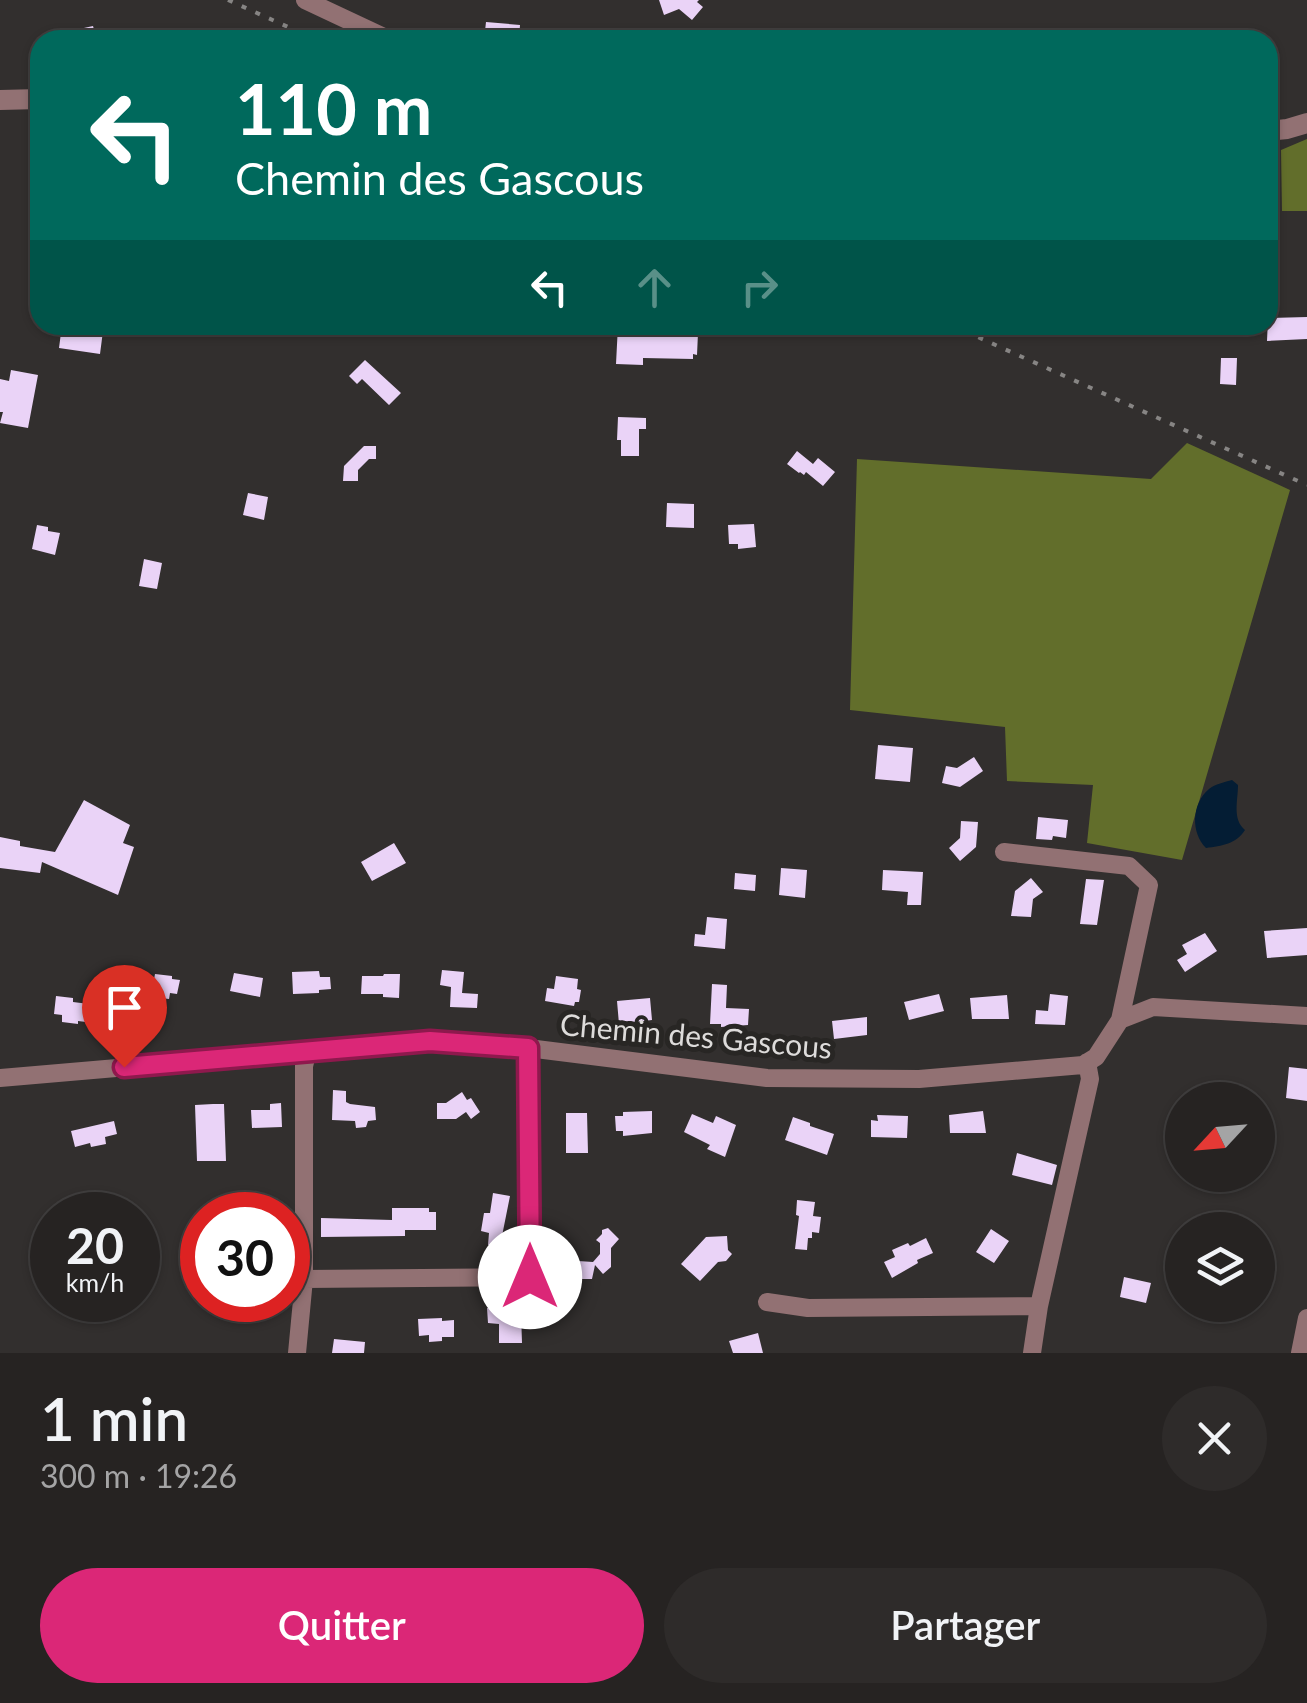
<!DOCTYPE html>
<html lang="fr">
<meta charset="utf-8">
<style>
:root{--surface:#262322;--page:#2e2b2a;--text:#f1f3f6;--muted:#a4a4a5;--line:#424040;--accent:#db2777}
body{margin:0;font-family:Lato,sans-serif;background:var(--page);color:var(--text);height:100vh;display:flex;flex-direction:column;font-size:38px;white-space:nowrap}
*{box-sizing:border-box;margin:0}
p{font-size:32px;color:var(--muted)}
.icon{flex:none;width:55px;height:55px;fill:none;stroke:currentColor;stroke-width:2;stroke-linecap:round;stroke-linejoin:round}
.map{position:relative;height:1353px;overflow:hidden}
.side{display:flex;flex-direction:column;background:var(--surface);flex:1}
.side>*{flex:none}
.top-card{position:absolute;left:30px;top:30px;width:1248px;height:305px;border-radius:30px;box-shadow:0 2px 8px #0004,0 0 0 2px var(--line);background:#00695c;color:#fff;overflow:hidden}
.needle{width:65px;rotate:244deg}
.controls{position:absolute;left:1165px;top:1082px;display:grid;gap:20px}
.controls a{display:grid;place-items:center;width:110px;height:110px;border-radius:50%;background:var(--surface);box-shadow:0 2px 8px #0004,0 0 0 2px var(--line);font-size:50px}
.speed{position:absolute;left:30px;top:1192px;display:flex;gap:20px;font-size:50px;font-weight:700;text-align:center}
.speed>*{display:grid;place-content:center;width:130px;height:130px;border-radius:50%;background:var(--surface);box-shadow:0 2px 8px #0004,0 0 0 2px var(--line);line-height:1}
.speed small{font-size:25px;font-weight:400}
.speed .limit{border:15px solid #d22;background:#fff;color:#111}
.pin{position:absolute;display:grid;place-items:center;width:85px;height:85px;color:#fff;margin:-102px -42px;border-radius:50% 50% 50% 0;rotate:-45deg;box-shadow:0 0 10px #0007}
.pin .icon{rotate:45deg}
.me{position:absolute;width:110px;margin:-55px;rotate:0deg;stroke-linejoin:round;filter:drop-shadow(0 0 8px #0008)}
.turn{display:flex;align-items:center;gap:35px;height:210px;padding:0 40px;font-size:45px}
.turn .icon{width:130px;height:130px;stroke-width:2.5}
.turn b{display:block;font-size:70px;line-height:85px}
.lanes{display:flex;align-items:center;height:95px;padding:0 40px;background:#0003;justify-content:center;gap:50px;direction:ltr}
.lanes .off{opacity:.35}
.round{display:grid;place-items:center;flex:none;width:105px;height:105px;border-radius:52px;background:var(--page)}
.summary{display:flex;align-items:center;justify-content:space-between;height:170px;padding:0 40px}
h1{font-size:60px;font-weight:600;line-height:75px}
.primary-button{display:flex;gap:20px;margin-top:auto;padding:20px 40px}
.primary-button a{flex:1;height:115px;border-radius:60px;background:var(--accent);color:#fff;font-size:40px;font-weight:600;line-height:115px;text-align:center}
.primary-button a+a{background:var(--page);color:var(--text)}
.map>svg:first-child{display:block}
</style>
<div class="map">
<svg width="1307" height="1353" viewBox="0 0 1307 1353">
<rect width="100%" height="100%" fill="#322f2e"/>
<path fill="#626e2b" d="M1307,139V211H1282L1281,150Z
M1187,443L1290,490L1182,860L1087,843L1093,785L1007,781L1005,727L850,710L857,459L1151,479Z"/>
<path fill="#041d34" d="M1232,780L1238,785C1238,801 1232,819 1245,830C1236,844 1222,846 1206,848C1191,833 1191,804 1209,789C1215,784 1225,782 1232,780Z"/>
<path fill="#ead3f7" d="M659,0H699L697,2L703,7L692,20L679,9L664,15Z
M486,22L520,25L519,40H484Z
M93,26L97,40H52V35Z
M1307,317V339L1267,341L1268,318Z
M62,325L103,331L100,354L59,348Z
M618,325H651V332L698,333L697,355L693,354V359L643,358V365L616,364Z
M1221,358H1237L1236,385L1220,384Z
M365,360L401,393L389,405L362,379L357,384L349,376Z
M11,370L38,375L28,428L0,423L3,412H0V379L9,381Z
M618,417L646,418V429H639V456H621V440H617Z
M364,446H376V459H369L358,470V481H343L344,466Z
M797,451L813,464L818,458L835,472L823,486L806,472L804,475L800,472L799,473L787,464Z
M248,493L268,497L264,520L243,515Z
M667,503L694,504V528L666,527Z
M754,524L756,547L738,549V544H729L728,525Z
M37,525L48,527V531L60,533L55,555L32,549Z
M144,559L162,563L157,589L139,586Z
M878,745L913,748L910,782L875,779Z
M974,757L983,771L960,787L942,783L946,766L957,768Z
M84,800L130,825L123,843L134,847L118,895L42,862L40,873L0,868V837L20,841V846L55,852Z
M1038,817L1068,820L1066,838L1053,836L1052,840L1036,839Z
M961,821L978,822L976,847L960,861L949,848L960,838Z
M394,843L406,863L372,881L361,862Z
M781,868L807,870L805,898L779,895Z
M883,870L923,872L921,905H907L908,892L882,890Z
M735,873L756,875L755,891L734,889Z
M1031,878L1043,892L1033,899L1031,917L1011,916L1015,891Z
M1086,879L1104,880L1097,925L1080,924Z
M707,917L727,919L725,949L694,946L695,934L705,935Z
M1307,928V955L1267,958L1264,931Z
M1205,933L1217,951L1185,972L1177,960L1187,954L1182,945Z
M442,970L464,972L462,993L478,994L477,1008L450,1007L451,987L440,985Z
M319,971L320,977H330L331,989L319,990V993L293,994L292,972Z
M234,973L263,978L260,997L230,991Z
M155,974L172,976V979L180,980L177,994L170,993L169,999L161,998L160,1004L142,1000L145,989L152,990Z
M384,974H400L399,998L383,997V994H361L362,976H383Z
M556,976L578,979L577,989L581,990L579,1002H575L574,1006L545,1001L547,988L554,989Z
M712,984L727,985L726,1008L749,1009L748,1025L721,1027V1024H710Z
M939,994L944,1011L909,1020L904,1002Z
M1050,994L1068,996L1065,1025L1035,1024L1036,1010L1048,1011Z
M1007,995L1009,1019H972L970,998Z
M56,996L73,998V1002L89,1004L86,1022L78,1021V1024L62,1022V1015L54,1014Z
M650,998L652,1020L619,1024L617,1001Z
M867,1017V1035L834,1039L832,1021Z
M1289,1067L1307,1069V1101L1286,1098Z
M333,1090L346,1091V1102L350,1104L375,1107L376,1120L368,1121L366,1127L356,1128L355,1121L332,1120Z
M462,1092L467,1100L471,1098L480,1112L471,1119L466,1112L456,1119H437V1103H446Z
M281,1103L282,1127L252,1128L251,1110H270V1104Z
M213,1104H224L226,1161H197L195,1105Z
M652,1111V1133L623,1136V1131H616L615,1116H623V1112Z
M983,1111L986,1133H950L949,1115Z
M566,1113H587L588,1153H566Z
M692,1114L713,1123L716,1116L736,1125L725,1157L707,1149L710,1145L684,1132Z
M877,1115L908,1116L907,1138L871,1137V1120L878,1121Z
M793,1117L810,1123V1126L834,1134L827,1155L785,1140Z
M114,1121L117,1134L105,1137L106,1144L91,1147L90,1143L75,1147L71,1131Z
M1017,1153L1057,1165L1052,1185L1012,1175Z
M493,1193L510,1196L500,1246L488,1245L489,1233L481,1231L484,1213H490Z
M797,1200L815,1202L813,1216L821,1217L819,1233L812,1232V1238H808L807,1250L795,1249L799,1216L796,1215Z
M392,1208H429V1212H436V1230H405V1236L321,1237V1218L392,1220Z
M608,1228L619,1239L611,1248V1267L603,1274L595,1265L592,1279H578V1261L593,1262L600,1254V1243L596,1240L602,1234V1230Z
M991,1229L1009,1241L994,1263L976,1252Z
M727,1236L728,1250L732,1254L726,1261L718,1262L700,1281L681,1264L706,1237Z
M926,1238L933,1253L917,1260L918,1263L892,1278L884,1262L895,1257L892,1250L908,1243L910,1246Z
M1124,1277L1151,1283L1146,1303L1120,1297Z
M487,1308H509L510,1312H521L522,1343H499V1324L488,1323Z
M442,1318V1321L454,1320V1337H442V1341L429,1342V1335L419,1336L418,1319Z
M758,1333L763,1353H733L729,1341Z
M334,1339L365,1342L364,1353H332Z"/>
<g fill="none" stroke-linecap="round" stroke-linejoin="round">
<path stroke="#927173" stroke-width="18" d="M305,0L390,40
M1004,852L1129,866L1149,885L1120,1020
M0,1078L429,1041L528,1048L767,1078L919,1079L1083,1065L1096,1057L1120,1020L1153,1007L1307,1016
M304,1279L530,1277L528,1048
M767,1302L808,1308L1039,1306
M297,1353L304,1279V1066L308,1050
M1032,1353L1039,1306L1090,1079L1087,1062
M1300,1353L1307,1318"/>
<path stroke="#927173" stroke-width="20" d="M0,100L40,99
M1268,131L1287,129L1307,123"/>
<path stroke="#878584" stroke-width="4" stroke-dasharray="5 10" stroke-linecap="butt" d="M228,0L317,40
M951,325L1307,485"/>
</g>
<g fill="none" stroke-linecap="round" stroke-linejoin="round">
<defs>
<path id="route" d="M124,1067L430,1041L528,1048L530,1277"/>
</defs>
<use href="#route" stroke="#8e194d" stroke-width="25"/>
<use href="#route" stroke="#db2777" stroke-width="18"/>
</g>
<g text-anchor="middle" stroke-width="10" stroke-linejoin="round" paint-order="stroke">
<g font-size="30" fill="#dddbda" stroke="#282624">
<text transform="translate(696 1037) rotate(5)" y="10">Chemin des Gascous</text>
</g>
</g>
</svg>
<div class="controls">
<a><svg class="needle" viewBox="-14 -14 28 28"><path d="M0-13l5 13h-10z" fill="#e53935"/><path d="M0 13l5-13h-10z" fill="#a4a4a5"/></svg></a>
<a><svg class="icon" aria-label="layers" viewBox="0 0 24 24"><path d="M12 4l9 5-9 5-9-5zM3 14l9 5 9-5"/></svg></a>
</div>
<div class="speed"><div>20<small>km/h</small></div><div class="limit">30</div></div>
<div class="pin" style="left:124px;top:1067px;background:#d93025"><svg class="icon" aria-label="arrive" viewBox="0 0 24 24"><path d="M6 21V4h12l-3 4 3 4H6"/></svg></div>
<svg class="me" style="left:530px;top:1277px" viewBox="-20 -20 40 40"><circle r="19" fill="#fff"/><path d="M0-13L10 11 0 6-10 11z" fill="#db2777"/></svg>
<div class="top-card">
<div class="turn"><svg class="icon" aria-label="left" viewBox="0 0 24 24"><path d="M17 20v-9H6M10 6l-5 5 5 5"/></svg><div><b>110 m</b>Chemin des Gascous</div></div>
<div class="lanes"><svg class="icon" aria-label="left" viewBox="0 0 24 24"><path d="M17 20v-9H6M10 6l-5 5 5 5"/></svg><svg class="icon off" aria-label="ahead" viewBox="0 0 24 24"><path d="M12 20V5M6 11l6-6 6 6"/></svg><svg class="icon off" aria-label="right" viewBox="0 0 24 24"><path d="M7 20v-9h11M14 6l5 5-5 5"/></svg></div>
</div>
</div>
<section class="side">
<div class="summary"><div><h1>1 min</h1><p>300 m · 19:26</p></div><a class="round"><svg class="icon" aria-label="close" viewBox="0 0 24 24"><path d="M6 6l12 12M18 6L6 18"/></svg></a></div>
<div class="primary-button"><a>Quitter</a><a>Partager</a></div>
</section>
